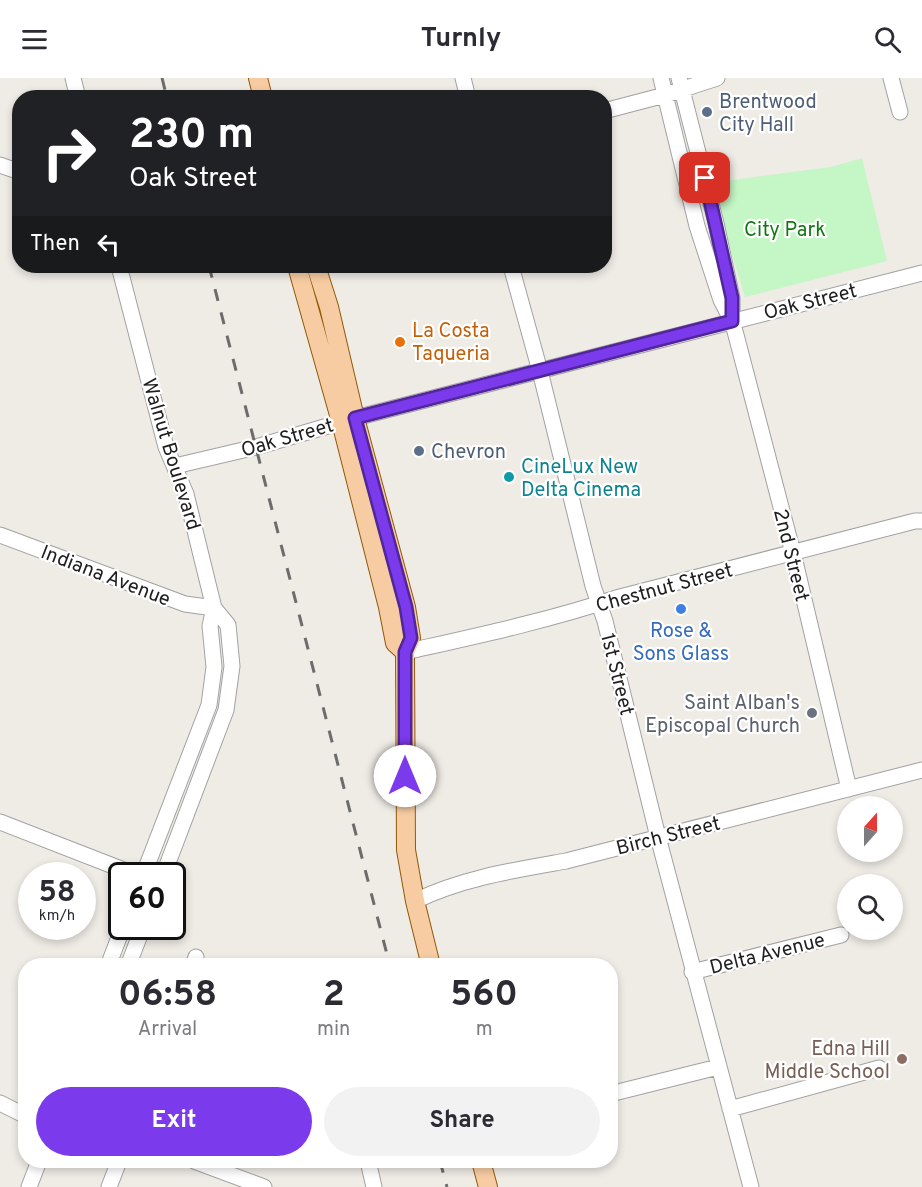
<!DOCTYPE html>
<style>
:root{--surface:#fff;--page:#f2f2f3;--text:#2b2b33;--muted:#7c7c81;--accent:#7c3aed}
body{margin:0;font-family:Overpass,sans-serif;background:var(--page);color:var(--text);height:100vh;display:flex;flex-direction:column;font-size:22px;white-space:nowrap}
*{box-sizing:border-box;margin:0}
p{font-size:20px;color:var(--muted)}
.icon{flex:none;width:33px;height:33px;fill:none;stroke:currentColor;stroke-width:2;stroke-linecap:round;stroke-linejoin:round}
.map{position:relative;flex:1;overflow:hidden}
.sheet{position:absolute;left:18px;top:880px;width:600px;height:210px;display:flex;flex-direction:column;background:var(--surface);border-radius:24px;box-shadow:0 3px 9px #0003}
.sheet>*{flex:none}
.hud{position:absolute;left:12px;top:12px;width:600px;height:183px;border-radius:24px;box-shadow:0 3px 9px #0003;background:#202124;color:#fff;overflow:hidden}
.needle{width:39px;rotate:21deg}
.tools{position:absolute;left:837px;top:718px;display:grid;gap:12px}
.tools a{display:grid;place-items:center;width:66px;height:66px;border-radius:50%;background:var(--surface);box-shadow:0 3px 9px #0003;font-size:30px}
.speed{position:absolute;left:18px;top:784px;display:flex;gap:12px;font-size:30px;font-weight:700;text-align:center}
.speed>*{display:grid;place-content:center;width:78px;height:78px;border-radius:50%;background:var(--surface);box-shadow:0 3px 9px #0003;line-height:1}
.speed small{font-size:15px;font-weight:400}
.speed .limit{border:3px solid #111;border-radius:9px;background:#fff;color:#111}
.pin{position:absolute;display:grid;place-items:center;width:51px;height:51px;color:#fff;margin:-26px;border-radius:12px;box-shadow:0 3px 9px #0006}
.me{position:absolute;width:66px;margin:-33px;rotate:0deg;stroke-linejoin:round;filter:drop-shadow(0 0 4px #0008)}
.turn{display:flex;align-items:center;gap:21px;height:126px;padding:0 18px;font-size:27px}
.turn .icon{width:78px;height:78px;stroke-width:2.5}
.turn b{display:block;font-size:42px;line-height:51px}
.then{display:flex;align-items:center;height:57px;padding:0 18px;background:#0003;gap:12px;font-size:22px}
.eta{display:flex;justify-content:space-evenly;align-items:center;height:102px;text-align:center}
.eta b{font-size:36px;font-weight:700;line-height:42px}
.cta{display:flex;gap:12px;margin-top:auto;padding:12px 18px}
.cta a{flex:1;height:69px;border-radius:36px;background:var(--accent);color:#fff;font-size:24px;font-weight:700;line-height:69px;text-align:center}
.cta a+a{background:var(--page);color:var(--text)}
header{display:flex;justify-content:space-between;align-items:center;height:78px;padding:0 18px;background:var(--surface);font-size:27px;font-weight:700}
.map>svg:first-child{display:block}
</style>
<header><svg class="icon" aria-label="menu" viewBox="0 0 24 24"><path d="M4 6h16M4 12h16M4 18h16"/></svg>Turnly<svg class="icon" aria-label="search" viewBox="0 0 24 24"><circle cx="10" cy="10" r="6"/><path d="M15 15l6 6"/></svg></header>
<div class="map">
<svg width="922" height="1109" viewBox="0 0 922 1109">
<rect width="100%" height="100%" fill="#efebe5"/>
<path fill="#c5f6c5" d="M862,80L887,183L745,219L710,105L831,89Z"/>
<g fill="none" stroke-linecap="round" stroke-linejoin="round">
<defs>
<path id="minor" d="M73,0L78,20
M463,0L468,20
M661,0L697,148L721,222L732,243L736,257L793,475L849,711
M679,0L716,145L732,220V240
M891,0L900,34
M604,33L665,17L717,0
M0,87L20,94
M119,188L166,369L186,416L214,530L228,547L232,588L226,632L163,798
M511,188L540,293L593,508L605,543L658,759L751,1109
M175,388L256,369L355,340L922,195
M0,457L185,526L214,530
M405,574C476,558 547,543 616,520L915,443H922
M0,744L139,798
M143,798L209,627L214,589L210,548L214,530
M415,823C462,800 515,792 566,783L922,692
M108,888L123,849
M128,888L143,849
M193,888L196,879
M692,894L841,857
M610,1016L718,989
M0,1025L26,1038
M730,1031L879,990
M194,1083L264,1109
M368,1083L374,1109
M29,1109L39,1083
M109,1109L119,1083"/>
<path id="major" d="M258,0L263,20
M297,188L341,344L388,529L395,565L405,574
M316,188L329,229L355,340L406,529L411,560L405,574L406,772L415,823L431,888
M481,1083L488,1109"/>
</defs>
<use href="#minor" stroke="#a2a2a2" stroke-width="17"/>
<use href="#major" stroke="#915908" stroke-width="20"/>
<use href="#minor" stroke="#fff" stroke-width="15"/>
<use href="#major" stroke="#f7cca2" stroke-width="18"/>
<path stroke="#6c6c6c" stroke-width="3" stroke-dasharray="12 12" stroke-linecap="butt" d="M162,0L167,20
M209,188L390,888
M440,1083L447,1109"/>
</g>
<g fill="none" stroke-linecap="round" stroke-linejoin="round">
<defs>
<path id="route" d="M405,698V574L411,560L406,529L355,340L732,243V220L705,100"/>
</defs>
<use href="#route" stroke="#51269a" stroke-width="15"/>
<use href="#route" stroke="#7c3aed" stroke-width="10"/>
</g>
<g fill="#5c6f8a" stroke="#fff" stroke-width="2">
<circle cx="707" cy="34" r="6"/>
<circle cx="419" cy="373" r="6"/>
</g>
<circle fill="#e8710a" stroke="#fff" stroke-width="2" cx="400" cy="264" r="6"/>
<circle fill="#0f9aa8" stroke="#fff" stroke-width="2" cx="509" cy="399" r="6"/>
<circle fill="#3f7fe0" stroke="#fff" stroke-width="2" cx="681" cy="531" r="6"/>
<circle fill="#6b7280" stroke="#fff" stroke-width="2" cx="812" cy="635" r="6"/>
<circle fill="#8d6e63" stroke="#fff" stroke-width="2" cx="902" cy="981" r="6"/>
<g text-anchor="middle" stroke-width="4.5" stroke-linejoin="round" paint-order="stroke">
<g font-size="20" fill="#4e5e75" stroke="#fff" text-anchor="start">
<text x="719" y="30">Brentwood<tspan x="719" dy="23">City Hall</tspan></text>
<text x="431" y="380">Chevron</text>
</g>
<g font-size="20" fill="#127712" stroke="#fff">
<text x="785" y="158">City Park</text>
</g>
<g font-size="20" fill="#1e1e1e" stroke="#fff">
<text transform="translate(810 223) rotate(-14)" y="7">Oak Street</text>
<text transform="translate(287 359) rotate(-16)" y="7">Oak Street</text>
<text transform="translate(172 376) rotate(73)" y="7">Walnut Boulevard</text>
<text transform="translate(792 477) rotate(76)" y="7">2nd Street</text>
<text transform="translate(106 497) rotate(21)" y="7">Indiana Avenue</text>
<text transform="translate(664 509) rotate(-15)" y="7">Chestnut Street</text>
<text transform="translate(618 596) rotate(76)" y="7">1st Street</text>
<text transform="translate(668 757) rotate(-14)" y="7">Birch Street</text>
<text transform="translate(767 875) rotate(-14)" y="7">Delta Avenue</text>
</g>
<g font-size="20" fill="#c56008" stroke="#fff" text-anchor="start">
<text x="412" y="259">La Costa<tspan x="412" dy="23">Taqueria</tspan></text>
</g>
<g font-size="20" fill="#0d838f" stroke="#fff" text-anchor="start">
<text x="521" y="395">CineLux New<tspan x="521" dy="23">Delta Cinema</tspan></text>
</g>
<g font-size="20" fill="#366cbe" stroke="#fff">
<text x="681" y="559">Rose &amp;<tspan x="681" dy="23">Sons Glass</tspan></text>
</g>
<g font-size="20" fill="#5b616d" stroke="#fff" text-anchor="end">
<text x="800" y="631">Saint Alban's<tspan x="800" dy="23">Episcopal Church</tspan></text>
</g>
<g font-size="20" fill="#785e54" stroke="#fff" text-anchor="end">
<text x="890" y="977">Edna Hill<tspan x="890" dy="23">Middle School</tspan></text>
</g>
</g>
</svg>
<div class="tools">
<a><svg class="needle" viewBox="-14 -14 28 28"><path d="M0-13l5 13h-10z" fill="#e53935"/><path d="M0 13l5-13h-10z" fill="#7c7c81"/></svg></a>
<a><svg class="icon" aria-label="search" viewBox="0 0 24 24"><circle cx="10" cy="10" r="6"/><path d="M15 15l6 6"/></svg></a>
</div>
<div class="speed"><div>58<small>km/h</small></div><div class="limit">60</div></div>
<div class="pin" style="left:705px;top:100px;background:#d93025"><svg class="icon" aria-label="arrive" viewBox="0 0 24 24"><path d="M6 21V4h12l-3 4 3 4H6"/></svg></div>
<svg class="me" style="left:405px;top:698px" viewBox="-20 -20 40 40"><circle r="19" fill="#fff"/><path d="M0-13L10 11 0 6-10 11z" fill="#7c3aed"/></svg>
<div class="hud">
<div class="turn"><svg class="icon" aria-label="right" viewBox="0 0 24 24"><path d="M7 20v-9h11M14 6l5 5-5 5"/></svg><div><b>230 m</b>Oak Street</div></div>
<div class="then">Then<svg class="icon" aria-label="left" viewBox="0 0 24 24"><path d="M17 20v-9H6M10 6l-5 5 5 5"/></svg></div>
</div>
<section class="sheet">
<div class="eta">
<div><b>06:58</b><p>Arrival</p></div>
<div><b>2</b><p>min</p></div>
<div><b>560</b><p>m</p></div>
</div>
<div class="cta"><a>Exit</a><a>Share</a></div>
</section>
</div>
